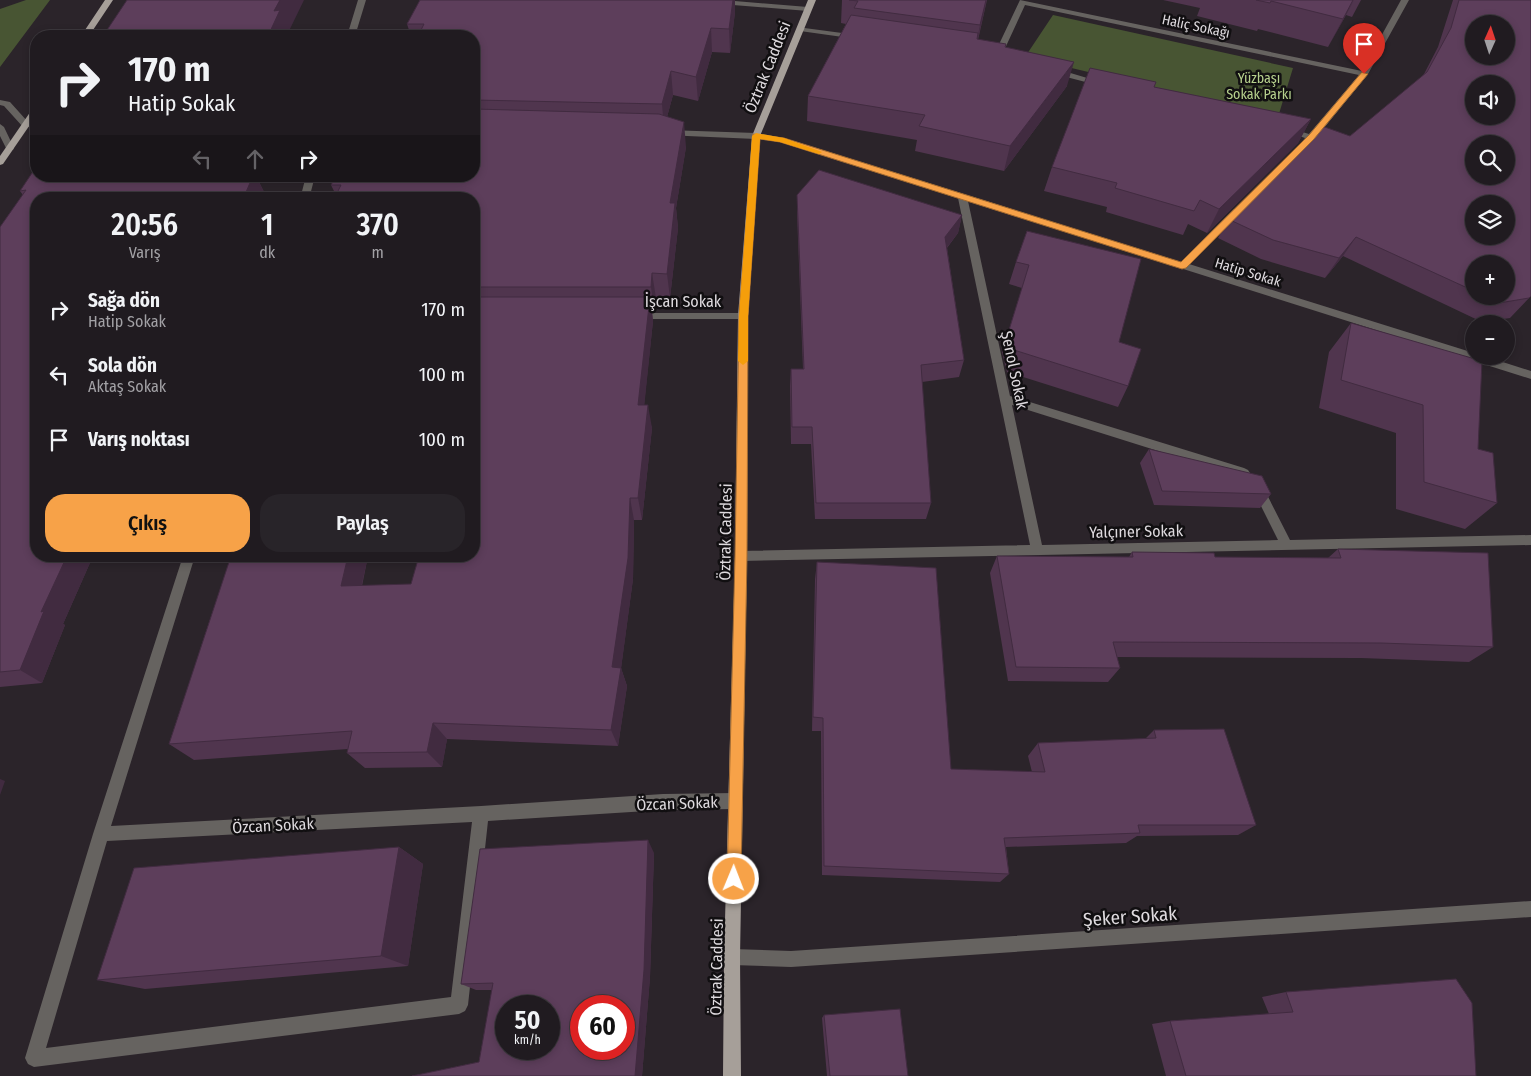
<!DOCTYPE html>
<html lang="tr">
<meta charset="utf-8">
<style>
:root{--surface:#201b20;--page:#282429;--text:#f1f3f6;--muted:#a2a1a5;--line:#3d393e;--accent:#f7a248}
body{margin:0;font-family:"Fira Sans Condensed",sans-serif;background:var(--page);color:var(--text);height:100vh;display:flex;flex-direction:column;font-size:19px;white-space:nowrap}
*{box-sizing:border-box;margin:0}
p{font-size:16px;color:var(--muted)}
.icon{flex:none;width:28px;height:28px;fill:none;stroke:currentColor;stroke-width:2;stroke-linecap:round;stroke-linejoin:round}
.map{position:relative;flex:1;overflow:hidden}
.drawer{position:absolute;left:30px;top:192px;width:450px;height:370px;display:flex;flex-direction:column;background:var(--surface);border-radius:20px;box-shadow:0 2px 8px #0003,0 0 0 1px var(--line)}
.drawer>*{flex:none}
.banner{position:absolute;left:30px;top:30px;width:450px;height:152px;border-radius:20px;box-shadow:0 2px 8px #0003,0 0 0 1px var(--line);background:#201b20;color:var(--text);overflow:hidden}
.needle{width:32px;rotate:3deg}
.buttons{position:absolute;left:1465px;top:15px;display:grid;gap:10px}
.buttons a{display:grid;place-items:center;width:50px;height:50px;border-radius:50%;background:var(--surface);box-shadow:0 2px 8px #0003,0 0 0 1px var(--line);font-size:25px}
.speed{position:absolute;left:495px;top:995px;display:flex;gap:10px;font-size:25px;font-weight:700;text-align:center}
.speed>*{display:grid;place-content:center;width:65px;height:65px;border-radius:50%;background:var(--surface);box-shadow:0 2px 8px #0003,0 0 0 1px var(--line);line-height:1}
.speed small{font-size:12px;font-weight:400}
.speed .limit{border:8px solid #d22;background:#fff;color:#111}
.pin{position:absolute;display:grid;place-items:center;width:42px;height:42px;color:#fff;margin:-51px -21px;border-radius:50% 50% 50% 0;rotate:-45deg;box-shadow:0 0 5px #0007}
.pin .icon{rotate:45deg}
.me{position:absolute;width:55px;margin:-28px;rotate:1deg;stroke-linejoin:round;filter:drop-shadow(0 0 4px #0008)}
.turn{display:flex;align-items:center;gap:18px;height:105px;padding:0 15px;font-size:22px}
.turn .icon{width:65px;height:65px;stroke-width:2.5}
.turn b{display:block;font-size:35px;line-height:42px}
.lanes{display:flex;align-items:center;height:48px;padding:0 15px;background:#0003;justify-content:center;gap:25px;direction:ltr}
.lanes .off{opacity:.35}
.eta{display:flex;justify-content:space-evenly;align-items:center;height:85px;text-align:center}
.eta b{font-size:30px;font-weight:600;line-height:35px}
.action{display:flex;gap:10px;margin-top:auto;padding:10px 15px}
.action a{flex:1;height:58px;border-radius:20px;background:var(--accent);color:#111;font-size:20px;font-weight:600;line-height:58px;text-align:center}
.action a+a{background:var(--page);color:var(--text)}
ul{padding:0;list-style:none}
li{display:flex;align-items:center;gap:15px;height:65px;padding:0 15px}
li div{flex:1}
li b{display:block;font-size:19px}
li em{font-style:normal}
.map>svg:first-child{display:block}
</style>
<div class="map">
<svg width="1531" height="1076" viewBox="0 0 1531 1076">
<rect width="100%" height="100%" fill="#2b242a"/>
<path fill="#485533" d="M26,0H50L0,67V9Z
M1053,15L1293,68L1278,117L1025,57Z"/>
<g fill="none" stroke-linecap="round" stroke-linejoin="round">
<path fill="#666360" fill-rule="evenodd" d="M358,0H366L355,36H347Z
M692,0H723L808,7L812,9L808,11L696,2Z
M1020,0L1362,71L1401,0H1409L1368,74L1315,139L1306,145L1302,142L1305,138L1282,130L1286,127L1309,134L1359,75L1025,5L1001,57L994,59L993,57Z
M797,27L857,35L861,37L857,39L800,31H797Z
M1051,69H1057L1104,83L1097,85L1051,73Z
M0,100L10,102L28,122L36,123V127H23L4,106L0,105Z
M0,124L4,127L14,148L13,150L6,148L0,136Z
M667,130L756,133L784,138L1181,262L1234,209H1240V213L1189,264L1474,353V356H1484L1531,371V379L968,201L1010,396L1244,468L1248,470L1250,473L1248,476L1244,478L1012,405L1042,545L1278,540L1251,486L1253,483H1261L1290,540L1531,535V545L741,561L737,560L735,556L737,552L741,551L1030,545L958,198L780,142L756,139L664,135V131Z
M306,176H315L309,199H300Z
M636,313H743L748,316L743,319H636L631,316Z
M183,556H195L111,826L481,806L663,794L735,793L740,796L743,801L740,806L735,809L663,810L488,821L468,1005L465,1011L459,1014L34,1067L28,1064L25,1058L93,834ZM472,822L451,997L46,1048L107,841Z
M1531,901V917L791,967L732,965L726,963L724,957L726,951L732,949L791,951Z"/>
<path fill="#a69f99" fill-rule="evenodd" d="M105,0H113L89,36H81Z
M808,0H816L760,136L748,316L747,556L740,957L741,1076H723L724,957L735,556L738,316L752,136Z
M33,108H36V116L3,164L0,165V156Z"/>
</g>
<path fill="#50354e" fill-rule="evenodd" d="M420,0H735V12L730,53L712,52L698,101L673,95L667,117L686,147L676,208L678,228L670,298H656L654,311H652L653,321L644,405L652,428L642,520H634L633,579L621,668L627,686L618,746L447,739L442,767L365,768L347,753L348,749L194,760L169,744L231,556H368L362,586L411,584L474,556V199L336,195L331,185L474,176V36H411L407,24Z
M842,0H987L978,40L1005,47L1067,86L1004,171L915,151L917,140L807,121L808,96L846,24L841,23Z
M1163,0H1361L1352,17L1346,15L1328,47L1258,29L1257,31L1197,16L1200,8Z
M1453,0H1531V296L1510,318L1482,322L1343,256L1325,278L1261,259L1218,238L1228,219L1350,136L1423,76L1438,47ZM1474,264L1506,296H1474Z
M1154,87L1311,119L1298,143L1207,233L1188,224L1183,235L1106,212L1107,207L1044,191L1052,167Z
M128,176L127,180L197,176H256L264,192L261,199H36V556H93L63,624L65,625L42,683L0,687V227L23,195L20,191Z
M797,195L962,215L958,233L947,248L964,360L959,377L922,382L931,503L926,519H815L811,444H791L790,386L791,369H803L797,213Z
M1027,231L1119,342L1128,386L1118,407L1007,372L1002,352L1022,288L1009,284L1016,262Z
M1351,323L1478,449L1497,503L1465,529L1396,509V433L1319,408L1329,352Z
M1149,449L1271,494L1260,508L1154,505L1140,463Z
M1338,549L1493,647L1469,662L1361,658L1117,657L1120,668L1108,682L1008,681L990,573L997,556L1129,557L1132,552L1215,557L1328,558Z
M817,562L951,769L1032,772L1028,756L1038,743L1145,739L1154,730L1256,825L1238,835L1137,836L1126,843L1006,847L1009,874L1000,882L822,875L821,731H812L815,579Z
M399,847L423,864L408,966L145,989L97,980Z
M654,853L650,977L642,1076H412L479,1062L492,990H476L461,984Z
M1286,992L1476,1076H1166L1152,1024L1170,1021L1269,1014L1262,997Z
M824,1015L908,1076H827L822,1018Z"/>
<path fill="#412b40" d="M280,0H304L289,31L291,36H268L274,11Z
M733,0H735V12L730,53L729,29Z
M986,0L984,12L975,50L980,25Z
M1354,0L1346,15L1328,47L1343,19Z
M711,28L712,52L698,101L696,77Z
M1074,62L1067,86L1004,171L1010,146Z
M671,71L673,95L664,128L662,104Z
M1311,119L1298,143L1207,233L1219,209Z
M684,122L686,147L676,208L678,228L670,298L667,274L670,203Z
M106,176H128L116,198L103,181Z
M253,176H256L264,192L261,199H243Z
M962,215L958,233L941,255L945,237Z
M1356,237L1343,256L1325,278L1339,258Z
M652,273L656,298L654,311L651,287Z
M650,297L653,321L642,428L638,405Z
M648,405L652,428L642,520L638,498Z
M630,498L634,520L633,579L621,669V668L627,686L618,746L611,730L612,667Z
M67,556H93L63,624L65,625L42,683L20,670L41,612Z
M348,556H368L357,606L341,586Z
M433,723L447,739L442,767L427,752Z
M0,779L5,781L0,795Z
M648,840L654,853L650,977L642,1076H635Z
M399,847L423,864L408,966L381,956Z"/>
<path fill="#5d3e5b" stroke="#412b40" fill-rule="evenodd" d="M127,0H280L274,11L280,10L268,36H103Z
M420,0H733L729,29L711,28L696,77L671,71L662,104L474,100V36H418L424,24H407Z
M849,0H986L980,25L854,8L858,1Z
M1256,0H1353L1343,19L1271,1L1270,3Z
M1459,0H1531V296L1529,298L1499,303L1486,296H1506V264H1474V291L1356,237L1339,258L1273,240L1228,219L1322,126L1350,136L1427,72L1451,28ZM1474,24H1506V56H1474ZM1474,84H1506V116H1474ZM1474,144H1506V176H1474ZM1474,204H1506V236H1474Z
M851,15L978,33L977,39L1006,44L1005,47L1074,62L1010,146L919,126L925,115L808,96Z
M1090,68L1156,82L1154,87L1311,119L1219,209L1200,200L1194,211L1115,188L1117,183L1052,167Z
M474,109L659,114L684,122L670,203H675L667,274L652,273L651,287H474V199H334L341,185H331L336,176H474Z
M36,167V176H106L103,181L197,176H253L243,199H36V556H67L41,612L44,611L20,670L0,672V227L26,190L20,191Z
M819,170L962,215L945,237L964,360L921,365L931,503H816L812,427H792L791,369H804L797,195Z
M1027,231L1141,259L1119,342L1141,349L1128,386L1014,350L1009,330L1029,265L1016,262Z
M474,297H650L638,405H648L638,498H630L628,558L612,667L621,668L611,730L433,723L427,752L347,753L352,731L169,744L231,556H348L341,586L411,584L419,556H474Z
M1351,323L1482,361L1478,449L1493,453L1497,503L1424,482L1423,405L1341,380Z
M1149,449L1262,476L1271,494L1162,491Z
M1338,549L1488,553L1493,647L1381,643L1113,642L1120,668L1016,667L997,556L1133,557L1132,552L1214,553L1215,557L1341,558Z
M817,562L936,568L951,769L1045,772L1038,743L1156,738L1154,730L1224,729L1256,825H1138L1140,833L1004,838L1009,874L824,866L823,718L813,717Z
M648,840L644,970L635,1076H412L479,1062L493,983L461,984L480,849ZM506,1006H549V1049H506ZM581,1006H624V1049H581Z
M399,847L381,956L97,980L134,868Z
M1456,979L1472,1003L1476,1076H1186L1170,1021L1293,1012L1286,992Z
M900,1009L908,1076H830L824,1015Z"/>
<path fill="#f7a248" stroke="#a1692f" d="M1362,72L1368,74L1314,139L1186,268L1182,269L780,142L760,139L748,316L747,556L741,879L739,884L734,886L729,884L727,879L735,556L739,316L753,134L784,138L1181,262L1309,135Z"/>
<path fill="#f59e0b" d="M756,133L784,138L822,152L819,154L780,142L760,139L748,316V361L743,365L738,361L739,316L752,136Z"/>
<g text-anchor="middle" stroke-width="5" stroke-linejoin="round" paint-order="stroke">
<g font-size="14" fill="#dedade" stroke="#110f11">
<text transform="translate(1196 26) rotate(12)" y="5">Haliç Sokağı</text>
<text transform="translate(1248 272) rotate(17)" y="5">Hatip Sokak</text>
</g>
<g font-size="14" fill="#b6d08d" stroke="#110f11">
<text x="1259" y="83">Yüzbaşı<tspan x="1259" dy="16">Sokak Parkı</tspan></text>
</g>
<g font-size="16" fill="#dedade" stroke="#110f11">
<text transform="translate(767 67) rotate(-68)" y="6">Öztrak Caddesi</text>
<text x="683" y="307">İşcan Sokak</text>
<text transform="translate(1015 370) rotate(78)" y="6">Şenol Sokak</text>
<text transform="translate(1136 531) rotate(-1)" y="6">Yalçıner Sokak</text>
<text transform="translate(725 532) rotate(-89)" y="6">Öztrak Caddesi</text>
<text transform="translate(677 803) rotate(-2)" y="6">Özcan Sokak</text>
<text transform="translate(273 825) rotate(-3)" y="6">Özcan Sokak</text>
<text transform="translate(716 967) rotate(-89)" y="6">Öztrak Caddesi</text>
</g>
<g font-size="19" fill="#dedade" stroke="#110f11">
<text transform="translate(1130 916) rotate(-4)" y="7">Şeker Sokak</text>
</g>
</g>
</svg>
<div class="buttons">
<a><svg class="needle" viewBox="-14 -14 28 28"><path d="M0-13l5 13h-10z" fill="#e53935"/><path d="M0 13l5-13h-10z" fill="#a2a1a5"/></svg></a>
<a><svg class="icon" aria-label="sound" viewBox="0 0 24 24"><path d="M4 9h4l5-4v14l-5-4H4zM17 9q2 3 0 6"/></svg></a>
<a><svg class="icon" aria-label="search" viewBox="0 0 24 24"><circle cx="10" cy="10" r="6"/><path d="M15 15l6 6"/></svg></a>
<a><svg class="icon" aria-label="layers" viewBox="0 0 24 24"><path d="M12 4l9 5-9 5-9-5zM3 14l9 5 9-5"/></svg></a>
<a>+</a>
<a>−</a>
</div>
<div class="speed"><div>50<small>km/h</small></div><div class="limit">60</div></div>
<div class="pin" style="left:1364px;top:74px;background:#d93025"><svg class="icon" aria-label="arrive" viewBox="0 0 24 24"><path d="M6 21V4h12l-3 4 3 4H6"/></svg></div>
<svg class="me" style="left:734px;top:879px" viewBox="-20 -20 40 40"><circle r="17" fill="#f7a248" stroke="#fff" stroke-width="3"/><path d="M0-11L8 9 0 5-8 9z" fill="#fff"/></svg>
<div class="banner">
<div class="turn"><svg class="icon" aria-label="right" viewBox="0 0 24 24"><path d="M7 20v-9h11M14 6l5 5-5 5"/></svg><div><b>170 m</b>Hatip Sokak</div></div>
<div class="lanes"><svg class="icon off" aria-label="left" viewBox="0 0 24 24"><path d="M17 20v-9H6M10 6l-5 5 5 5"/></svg><svg class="icon off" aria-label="ahead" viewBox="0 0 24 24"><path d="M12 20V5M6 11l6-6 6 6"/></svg><svg class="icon" aria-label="right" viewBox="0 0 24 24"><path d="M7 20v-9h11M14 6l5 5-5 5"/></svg></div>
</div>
<section class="drawer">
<div class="eta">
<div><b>20:56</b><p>Varış</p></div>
<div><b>1</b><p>dk</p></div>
<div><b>370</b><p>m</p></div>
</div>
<ul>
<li><svg class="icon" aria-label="right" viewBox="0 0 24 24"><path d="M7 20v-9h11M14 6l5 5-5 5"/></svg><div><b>Sağa dön</b><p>Hatip Sokak</p></div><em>170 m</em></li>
<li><svg class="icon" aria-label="left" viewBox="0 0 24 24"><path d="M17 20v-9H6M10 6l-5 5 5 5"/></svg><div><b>Sola dön</b><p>Aktaş Sokak</p></div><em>100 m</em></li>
<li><svg class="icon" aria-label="arrive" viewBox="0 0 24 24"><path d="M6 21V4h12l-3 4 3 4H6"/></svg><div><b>Varış noktası</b></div><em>100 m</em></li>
</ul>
<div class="action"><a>Çıkış</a><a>Paylaş</a></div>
</section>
</div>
